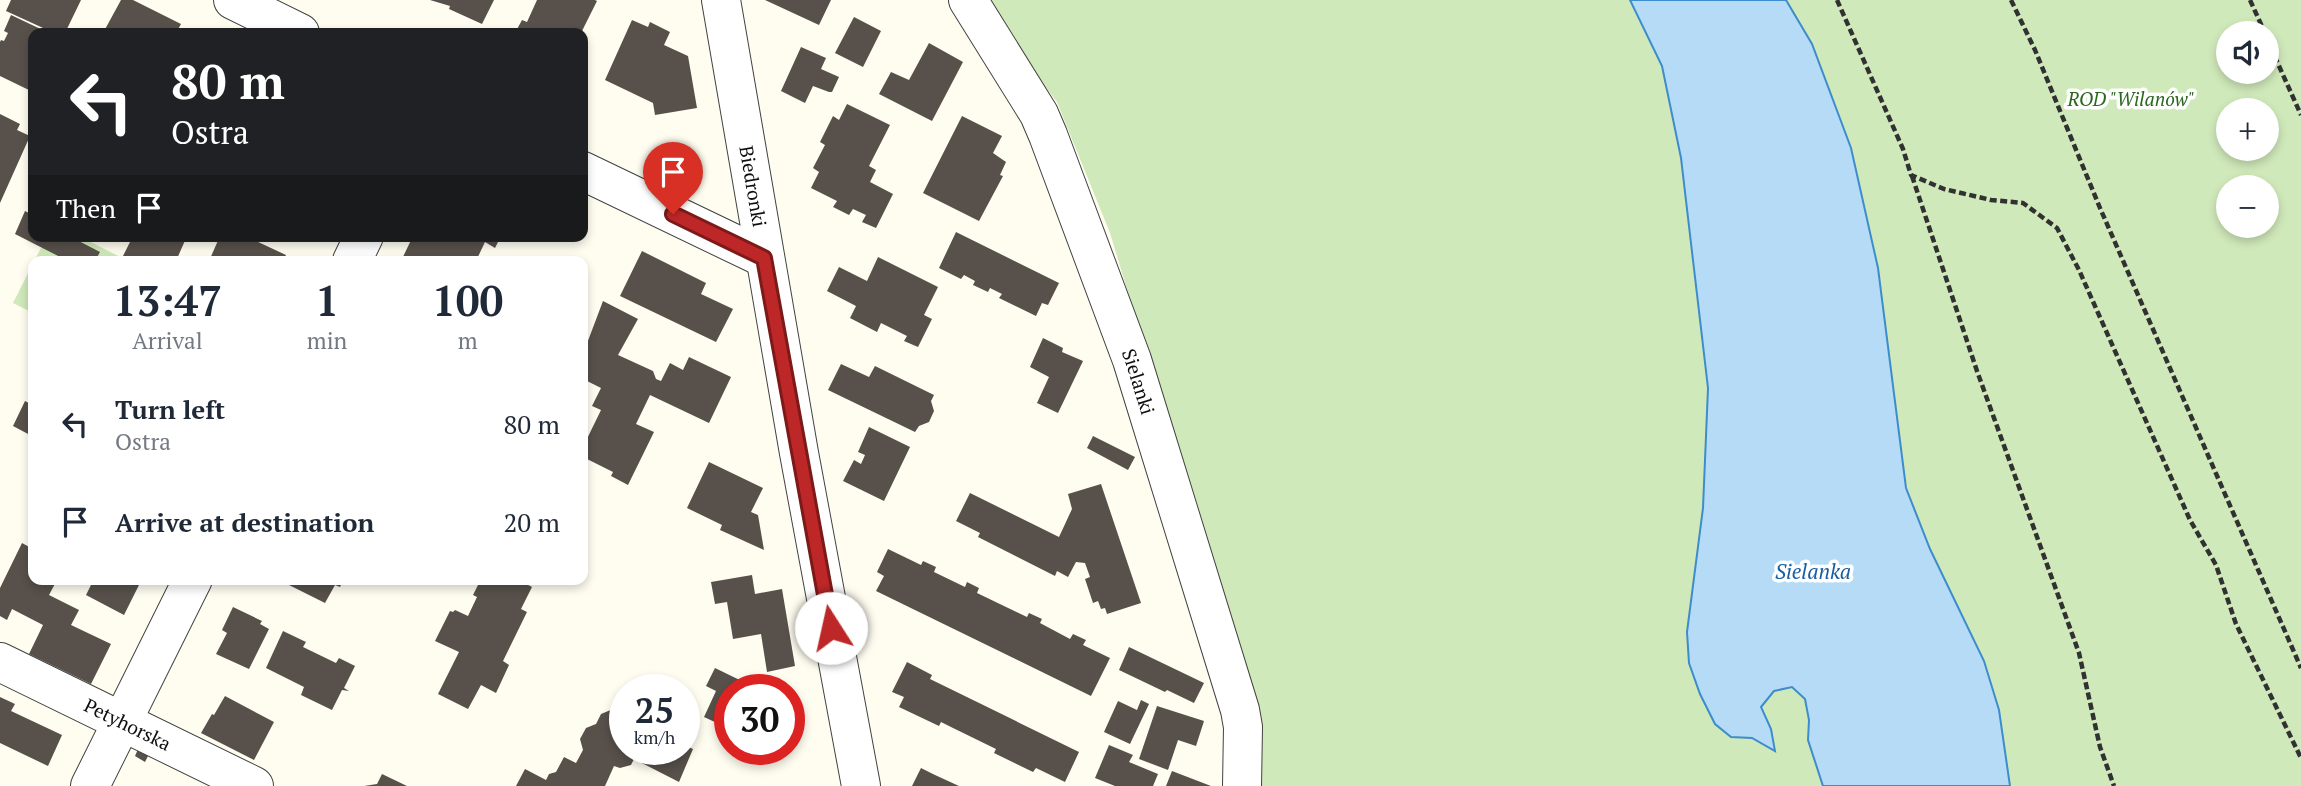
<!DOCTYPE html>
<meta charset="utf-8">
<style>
:root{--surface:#fff;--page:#f6f6f7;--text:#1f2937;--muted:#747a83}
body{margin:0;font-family:"PT Serif",serif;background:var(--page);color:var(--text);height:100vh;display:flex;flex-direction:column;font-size:26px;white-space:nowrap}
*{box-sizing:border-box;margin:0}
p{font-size:23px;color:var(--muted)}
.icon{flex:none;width:38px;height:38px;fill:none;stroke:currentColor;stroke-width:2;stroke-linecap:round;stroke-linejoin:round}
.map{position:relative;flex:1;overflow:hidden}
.details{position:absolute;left:28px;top:256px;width:560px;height:329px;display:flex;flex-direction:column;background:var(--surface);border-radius:14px;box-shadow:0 4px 10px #0003}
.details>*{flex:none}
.hud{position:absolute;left:28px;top:28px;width:560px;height:214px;border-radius:14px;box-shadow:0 4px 10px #0003;background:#202124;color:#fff;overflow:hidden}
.buttons{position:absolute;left:2216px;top:21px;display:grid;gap:14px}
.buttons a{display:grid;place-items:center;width:63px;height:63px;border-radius:50%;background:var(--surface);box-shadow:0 4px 10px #0003;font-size:35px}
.speed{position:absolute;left:609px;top:674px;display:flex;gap:14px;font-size:35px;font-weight:700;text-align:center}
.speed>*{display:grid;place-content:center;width:91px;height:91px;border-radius:50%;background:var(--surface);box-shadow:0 4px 10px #0003;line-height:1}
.speed small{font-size:18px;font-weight:400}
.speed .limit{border:10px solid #d22;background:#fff;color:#111}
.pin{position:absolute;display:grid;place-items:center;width:60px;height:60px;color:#fff;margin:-72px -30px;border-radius:50% 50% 50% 0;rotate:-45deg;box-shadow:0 0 7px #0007}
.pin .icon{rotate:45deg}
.me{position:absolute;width:77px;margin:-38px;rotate:350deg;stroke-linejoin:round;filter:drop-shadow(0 0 5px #0008)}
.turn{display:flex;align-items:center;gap:24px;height:147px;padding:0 28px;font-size:32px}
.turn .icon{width:91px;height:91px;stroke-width:2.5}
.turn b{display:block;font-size:49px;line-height:60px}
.then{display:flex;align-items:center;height:66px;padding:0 28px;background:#0003;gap:14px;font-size:26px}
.eta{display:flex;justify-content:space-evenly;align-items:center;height:119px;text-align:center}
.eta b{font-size:42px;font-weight:600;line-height:49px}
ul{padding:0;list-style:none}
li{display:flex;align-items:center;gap:21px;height:98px;padding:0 28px}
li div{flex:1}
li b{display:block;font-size:26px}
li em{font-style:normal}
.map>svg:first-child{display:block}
</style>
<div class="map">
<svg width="2301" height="786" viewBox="0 0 2301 786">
<rect width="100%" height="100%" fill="#fffdf0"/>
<path fill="#d0e9ba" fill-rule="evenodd" d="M983,0H2301V786H1257L1209,559L1110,233L1057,102L997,24ZM2228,33H2266V72H2228ZM2228,110H2266V149H2228ZM2228,187H2266V226H2228Z
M47,236H79L128,261H33V313L13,303Z"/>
<path fill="#b6dbf6" stroke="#3d8ccc" stroke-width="2" d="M1630,0H1786L1812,44L1851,148L1878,268L1906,488L1930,549L1984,661L1999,710L2010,786H1823L1808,740L1809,720L1805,699L1792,687L1774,691L1761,707L1771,729L1775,751L1752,738L1731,737L1715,724L1700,694L1689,663L1687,632L1703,508L1708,388L1681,158L1662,66Z"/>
<path fill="#57504b" d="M11,0H81L65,33H54L6,11Z
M121,0H133L181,24L176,33H103Z
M430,0H494L482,24L449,9L450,6Z
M537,0H595L597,1L581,33H515L522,20L527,22Z
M765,0H831L819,25Z
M11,15L49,33H33V92L0,76V42L1,40L4,41L8,33L4,31Z
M854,17L881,31L863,67L835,53Z
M632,20L648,27L650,22L670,32L664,45L688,56L697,108L655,115L653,103L605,80Z
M929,43L963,62L932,121L879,94L891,72L909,80Z
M801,47L826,58L821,69L839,77L832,92H829L813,86L805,103L781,91Z
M847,104L890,125L869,166L876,170L870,182L893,194L876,228L862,222L866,215L853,209L849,215L833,207L837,201L811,188L819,172L813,168L825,145L820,142L833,116L839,120Z
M0,114L20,124L17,130L30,136L0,203Z
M962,116L1002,136L993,153L1006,162L1000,175L1003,176L979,221L923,193Z
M25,211L33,215V236H69L100,252L95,261H68L15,234Z
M956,232L1059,283L1048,305L1042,303L1036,316L999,298L1002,294L990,288L988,292L973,285L975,281L964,275L961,279L939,268Z
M133,236H187L176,261H128L122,258Z
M220,236H258L256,241L286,255L283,261H209Z
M413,236H501L495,248L485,242L476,261H401Z
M642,251L706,283L701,294L733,309L716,342L620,296Z
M878,257L938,287L924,315L932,319L918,347L904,341L907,336L881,323L877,332L850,318L856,306L827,291L839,267L867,281Z
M603,301L638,319L618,355L653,371L656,379L661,381L670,363L683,370L689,357L731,377L709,423L650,395L636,424L654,432L628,485L611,476L613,472L583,457V447L601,410L592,406L601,388L583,379V354Z
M1043,338L1063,348L1062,352L1083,361L1058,413L1037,403L1049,377L1030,367Z
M841,364L869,377L875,366L934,395L931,401L934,411L929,422L919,426L915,432L828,390Z
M25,401L33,405V428L30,435L13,426Z
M869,427L910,447L884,501L843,481L854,460L861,464L865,455L858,452Z
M1093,436L1135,457L1128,470L1087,448Z
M709,462L763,488L751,512L758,515L764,550L720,530L722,525L687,508Z
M1101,484L1141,603L1107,614L1105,608L1101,609L1098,601L1093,603L1085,579L1090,577L1085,563L1076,562L1068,577L1057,571L1055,576L978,537L980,533L956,521L970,493L1059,537L1072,509L1068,494Z
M22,543L33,549V579L57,580L49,595L79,610L71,625L111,644L91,684L29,654L43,625L12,609L7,620L0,616V588Z
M888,549L921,565L923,561L936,567L934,572L965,587L967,582L979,588L977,593L1027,617L1029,613L1042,619L1040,623L1070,639L1073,634L1086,640L1083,645L1110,658L1091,696L876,591L884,576L877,572Z
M752,575L755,594L782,589L795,666L767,672L761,634L733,639L727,602L715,604L711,582Z
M94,579H142L124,615L86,595Z
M277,579H344L340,587L335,585L325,603Z
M481,579H517L532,587L521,609L527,612L503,661L509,665L496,693L481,685L468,709L438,694L459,652L435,641L450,611L453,612L455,610L468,616L477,597L473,595Z
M233,607L262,621L260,624L269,629L249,669L216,654L227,633L222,630Z
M283,631L306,642L303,647L336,663L339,658L355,666L344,688L349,691L342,690L332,710L301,695L304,687L266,668Z
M1129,647L1204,683L1194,703L1167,690L1165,692L1119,670Z
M907,662L932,675L930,679L1079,752L1065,782L1036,768L1033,772L994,753L996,749L953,728L941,722L939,726L899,707L904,697L892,692Z
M715,668L752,686L750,690H730V729L704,717L716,691L706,686Z
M225,696L274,722L254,760L201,733L212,714L214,715Z
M0,697L15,704L11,711L62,735L48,766L0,743Z
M1141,700L1149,704L1130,744L1104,732L1118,701L1137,710Z
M1157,706L1204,721L1196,746L1178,740L1168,770L1139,759Z
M613,709L625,714V749H684V745L693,749L679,782L634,759L631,765L620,768L614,766L605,786H516L525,769L546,780L549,774L556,772L564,757L576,763L583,750L580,739L586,728L596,724L601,714Z
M1109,745L1133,755L1129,762L1158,774L1153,786H1115L1095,778Z
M139,747L150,752L145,762L135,756Z
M921,768L935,775L959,786H912Z
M1172,771L1211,786H1166Z
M382,774L407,786H364L377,784Z"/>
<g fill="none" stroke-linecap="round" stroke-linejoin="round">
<defs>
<g id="minor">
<path d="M233,0L300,33"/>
<path id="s1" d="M721,0L799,453L861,786"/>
<path id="s2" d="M968,0L1039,114L1048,135L1132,360L1240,710L1243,727L1242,786"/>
<path d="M583,171L764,258"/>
<path d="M352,261L364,236"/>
<path id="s3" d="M0,662L254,786"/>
<path d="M90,786L193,579"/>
</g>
</defs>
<use href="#minor" stroke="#424242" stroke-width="40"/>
<path stroke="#313131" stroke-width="4.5" stroke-dasharray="7 3.5" stroke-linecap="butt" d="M1837,0L1903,149L1911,175L1944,189L1991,200L2023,203L2057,228L2079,270L2190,520L2216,565L2236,624L2301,758
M2011,0L2035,50L2100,208L2301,668
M2250,0L2265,33
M2266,37L2301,115
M1912,176L1977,371L2079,653L2100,747L2114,786"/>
<use href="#minor" stroke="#fff" stroke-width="38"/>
</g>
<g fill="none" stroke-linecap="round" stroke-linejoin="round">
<defs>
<path id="route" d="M673,214L764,258L831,628"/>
</defs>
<use href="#route" stroke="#7c1919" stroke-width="18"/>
<use href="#route" stroke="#be2727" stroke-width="12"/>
</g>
<g text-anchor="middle" stroke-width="7" stroke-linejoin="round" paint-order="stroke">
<g font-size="19" font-style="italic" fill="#2a661f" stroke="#fff">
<text x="2131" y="106">ROD "Wilanów"</text>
</g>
<g font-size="19" fill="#0f0f0f" stroke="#fff">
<text dy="7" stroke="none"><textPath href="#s1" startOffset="189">Biedronki</textPath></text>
<text dy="7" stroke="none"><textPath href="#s2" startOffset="420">Sielanki</textPath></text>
<text dy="7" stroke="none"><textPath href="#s3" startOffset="142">Petyhorska</textPath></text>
</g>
<g font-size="21" font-style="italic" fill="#185ea0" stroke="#fff">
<text x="1813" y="579">Sielanka</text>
</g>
</g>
</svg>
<div class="buttons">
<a><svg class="icon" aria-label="sound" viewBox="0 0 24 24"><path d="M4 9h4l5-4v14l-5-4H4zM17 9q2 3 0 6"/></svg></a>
<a>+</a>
<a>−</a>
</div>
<div class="speed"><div>25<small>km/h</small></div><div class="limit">30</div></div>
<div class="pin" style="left:673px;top:214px;background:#d93025"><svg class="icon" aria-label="arrive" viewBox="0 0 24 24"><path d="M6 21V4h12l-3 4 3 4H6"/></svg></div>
<svg class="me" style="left:831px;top:628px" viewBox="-20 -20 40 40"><circle r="19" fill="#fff"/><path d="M0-13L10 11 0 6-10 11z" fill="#be2727"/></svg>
<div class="hud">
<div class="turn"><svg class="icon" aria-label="left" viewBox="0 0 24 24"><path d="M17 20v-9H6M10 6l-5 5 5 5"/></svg><div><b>80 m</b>Ostra</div></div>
<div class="then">Then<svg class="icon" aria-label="arrive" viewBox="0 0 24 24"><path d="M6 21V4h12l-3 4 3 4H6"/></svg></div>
</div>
<section class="details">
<div class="eta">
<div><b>13:47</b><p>Arrival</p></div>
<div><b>1</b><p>min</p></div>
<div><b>100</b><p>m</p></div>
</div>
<ul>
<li><svg class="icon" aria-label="left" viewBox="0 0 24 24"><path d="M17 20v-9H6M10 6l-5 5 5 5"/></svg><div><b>Turn left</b><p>Ostra</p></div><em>80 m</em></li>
<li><svg class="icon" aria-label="arrive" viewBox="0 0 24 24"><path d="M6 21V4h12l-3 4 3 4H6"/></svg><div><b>Arrive at destination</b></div><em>20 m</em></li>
</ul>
</section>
</div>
